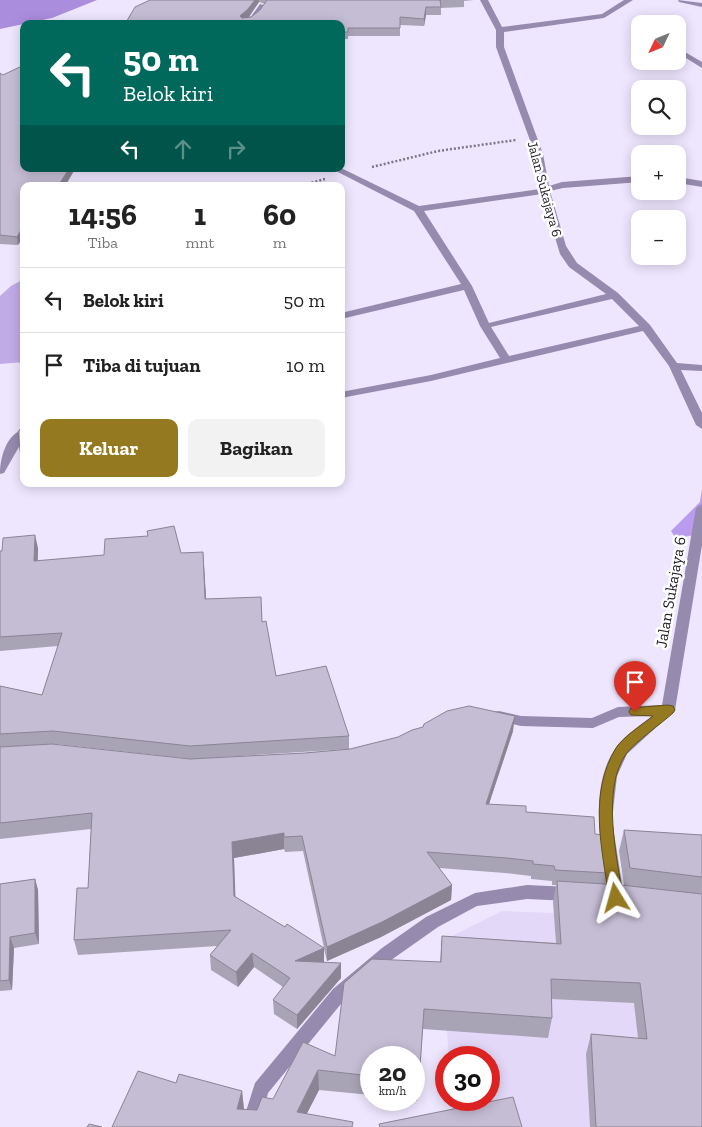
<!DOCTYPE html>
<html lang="id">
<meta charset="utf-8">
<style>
:root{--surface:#fff;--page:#f2f2f2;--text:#222;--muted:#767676;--line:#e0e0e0;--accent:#947920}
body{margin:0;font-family:"Zilla Slab",serif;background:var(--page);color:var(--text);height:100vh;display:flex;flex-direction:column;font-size:19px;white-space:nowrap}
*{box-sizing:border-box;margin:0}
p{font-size:16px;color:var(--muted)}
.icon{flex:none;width:28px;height:28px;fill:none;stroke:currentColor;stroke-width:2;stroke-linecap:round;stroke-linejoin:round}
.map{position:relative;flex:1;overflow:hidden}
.sheet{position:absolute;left:20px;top:182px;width:325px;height:305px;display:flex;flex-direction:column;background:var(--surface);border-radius:10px;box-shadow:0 2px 12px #0003}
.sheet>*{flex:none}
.hud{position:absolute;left:20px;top:20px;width:325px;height:152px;border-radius:10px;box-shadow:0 2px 12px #0003;background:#00695c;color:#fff;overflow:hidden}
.needle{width:32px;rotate:227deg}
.controls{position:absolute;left:631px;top:15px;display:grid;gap:10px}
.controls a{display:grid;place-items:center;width:55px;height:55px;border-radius:10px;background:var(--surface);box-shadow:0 2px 12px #0003;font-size:25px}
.speed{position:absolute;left:360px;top:1046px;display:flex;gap:10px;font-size:25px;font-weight:700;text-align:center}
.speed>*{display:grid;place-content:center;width:65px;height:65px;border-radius:50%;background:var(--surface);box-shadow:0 2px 12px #0003;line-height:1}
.speed small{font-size:12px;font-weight:400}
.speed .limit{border:8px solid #d22;background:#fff;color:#111}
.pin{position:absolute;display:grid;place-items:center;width:42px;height:42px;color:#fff;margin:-51px -21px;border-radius:50% 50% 50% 0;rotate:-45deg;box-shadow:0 0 5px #0007}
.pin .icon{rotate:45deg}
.me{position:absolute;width:55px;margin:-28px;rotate:352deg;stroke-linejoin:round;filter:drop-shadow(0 0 4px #0008)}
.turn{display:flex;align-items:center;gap:18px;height:105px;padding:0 20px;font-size:22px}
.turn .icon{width:65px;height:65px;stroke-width:2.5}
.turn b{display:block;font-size:35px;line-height:42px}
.lanes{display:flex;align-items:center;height:48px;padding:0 20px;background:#0003;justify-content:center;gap:25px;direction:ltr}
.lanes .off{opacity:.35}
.eta{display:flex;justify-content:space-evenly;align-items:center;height:85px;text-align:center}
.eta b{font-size:30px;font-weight:700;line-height:35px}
.cta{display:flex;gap:10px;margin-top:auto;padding:10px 20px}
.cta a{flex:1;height:58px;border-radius:10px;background:var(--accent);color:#fff;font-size:20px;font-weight:700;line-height:58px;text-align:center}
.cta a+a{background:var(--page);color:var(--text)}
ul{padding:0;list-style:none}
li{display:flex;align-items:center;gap:15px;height:65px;padding:0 20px;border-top:1px solid var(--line)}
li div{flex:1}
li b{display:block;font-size:19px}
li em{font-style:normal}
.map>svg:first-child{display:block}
</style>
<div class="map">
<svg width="702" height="1127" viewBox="0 0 702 1127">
<rect width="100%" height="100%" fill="#eee6fe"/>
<path fill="#e3d8f8" d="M502,911L702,919V1127H397L452,1109V1100H489V1058L449,1057L440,942Z"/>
<path fill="#c0abe7" d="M24,279V362L0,364V296L11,286Z"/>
<path fill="#ba9cee" d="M702,489V533L676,539L671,531L700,502Z"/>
<path fill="#ab8dde" d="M0,0H97L52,18L0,29Z"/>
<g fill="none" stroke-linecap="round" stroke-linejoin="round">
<path stroke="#7c7686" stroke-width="2.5" stroke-dasharray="2 2" stroke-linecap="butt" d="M372,167L438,151L516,140
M300,186L325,179"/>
<path fill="#968aae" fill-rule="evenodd" d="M678,0L702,3V7L679,2Z
M678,48L702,62V68L678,53Z"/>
<path fill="#968aae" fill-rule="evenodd" d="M480,0H488L502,27L602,14L624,0H633L604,18L504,32V47L543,154L549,186L562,182L640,176V182L563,188L550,191L566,246L577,263L618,293L650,325L677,363L702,365V371L681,370L702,413V429L696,425L669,366L643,331L431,381L341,398V392L431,375L500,358L480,326L464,290L341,319V313L461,284L414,211L332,169L341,168L419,206L540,189L535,154L496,47V30ZM542,194L560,254L569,267L606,294L489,323L472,286L424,211ZM612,299L639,326L509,356L491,327Z
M260,4L267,6C258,18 258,24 242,24L250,18Z
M678,177L702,181V187L678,183Z
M24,429V438L4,473L0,474C0,458 6,434 24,429Z
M702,504V545L675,710L627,754L617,776L612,820L624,897L621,902L616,904L611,902L608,897C602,852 587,786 617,746C625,735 641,725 652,716L619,717L593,728L521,726L494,720L492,716L494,712L499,711L521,716L592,718L618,707L662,705L696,508Z
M527,885L570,887L575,889L578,894L575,899L570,901L527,899L477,906L438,927L394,958L345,999L268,1093L259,1127H241L255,1083L333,989L382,948L426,917L475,893Z"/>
</g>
<path fill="#a9a3b6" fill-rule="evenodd" d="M150,0H474L464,1V7L441,8V15H426L424,26L400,25V36H348V39H341V24H125ZM259,2L265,4L260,10L251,17H248Z
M0,73L24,169H75L65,186H24V236L18,245L0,244Z
M147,531L181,553L203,552L206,599L262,610V622L276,676L349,736V749L192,759L56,744L0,747V686L42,695L58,646L0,651V551L38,548V561L104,555L148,536Z
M513,731L489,804L526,812L595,834L608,873L606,884L624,885L619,851L624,830L702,835V1127H590L586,1054L591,1034L638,1038L634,1003L551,999L552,1018L548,1038L423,1029L417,1101L412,1100H414V1058H371V1095L319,1090L307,1113L112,1127L176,1083L242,1091L244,1109L257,1110L335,1056L440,962L442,936L556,943L553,902L556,885H552V881L531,879V876L505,873L439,868L452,885L451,900L381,937L327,961L324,949V963L341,978L297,1029L274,1014L273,1000L283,987L254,967L238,987L211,970L210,955L217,946L78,955L74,940L88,888L91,829L0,839V747L190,759L305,753L350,749ZM284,849L285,852L303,851L324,948L285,927L235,897L234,858Z
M35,879L38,890L39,944L14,948L12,990L0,991V884Z"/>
<path fill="#8a8494" d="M255,0H259V2L249,17L240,24V16Z
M426,7V15L424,26V19Z
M69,169H75L65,186H58Z
M24,225V236L18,245L17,237Z
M21,458H24V472Z
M35,535L38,548L37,574L34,561Z
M203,552L204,565L207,612L205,599Z
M515,716L513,731L484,819L486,804Z
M284,833V849L234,858L236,911L234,896L232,842Z
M35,879L38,890L39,944L35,933Z
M452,885L451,900L381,937L327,961V947Z
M10,937L14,948L12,990L9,980Z
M324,948V963L295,961Z
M252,953L254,967L238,987L236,972Z
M341,963V978L297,1029V1015Z
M318,1070L319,1090L300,1127L297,1112Z
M242,1091L244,1110L237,1109Z"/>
<path fill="#c5bdd4" stroke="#8a8494" d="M150,0H255L248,9L240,16L242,18L251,17L260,10L267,0H441H440L441,7H426L424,19L400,17V28H348V32H341V24H125L135,7Z
M24,65V169H69L58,186H24V225L17,237L0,235V73L3,75Z
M23,425H24V458H21L18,432Z
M174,526L181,553L203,552L205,599L261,597L262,622L266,621L276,676L326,666L349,736L190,746L53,731L0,734V686L42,695L62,633L0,637V551H2L3,538L35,535L34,561L104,555L105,539L148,536L147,531Z
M469,706L515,716L486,804L526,806V812L594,817L595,834L603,835L608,873L555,870L554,866L533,864V861L507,858L427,852L452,885L382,922L327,947L302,836L284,837V833L232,842L234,896L285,927L287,924L324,948L295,961L341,963L297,1015L273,1000L290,978L252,953L236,972L210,955L231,930L74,940L77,888H88L92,813L0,823V747L52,744L190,759L305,753L350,749L398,737L412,730L423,727L424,724L447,711Z
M624,830L702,835V877L630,868Z
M35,879V933L10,937L9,980L0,981V884Z
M557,881L621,885L702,894V1127H596L591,1034L647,1039L640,983L551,979L552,1018L424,1009L419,1081H414V1058H371V1076L318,1070L297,1112L353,1122L352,1127H112L138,1071L176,1083L179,1074L242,1091L237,1109L257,1110L262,1097L273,1099L303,1042L335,1056L344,983L372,959L441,962L442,936L561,944Z
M513,1097L522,1127H380L379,1124Z
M89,1124L102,1127H87Z"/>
<path fill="#947920" stroke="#604f15" d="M668,705L673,706L675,710L673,713C662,723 634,743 626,754C601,790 617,857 623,898L621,902L616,904L611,902L609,898C602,848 588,794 616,748C623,737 643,724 653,716L631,715L629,712L631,708Z"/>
<g text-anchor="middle" stroke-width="5" stroke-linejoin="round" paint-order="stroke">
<g font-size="14" fill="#1e1b23" stroke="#fff">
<text transform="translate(545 189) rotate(75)" y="5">Jalan Sukajaya 6</text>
</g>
<g font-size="16" fill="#1e1b23" stroke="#fff">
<text transform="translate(670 592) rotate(-80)" y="6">Jalan Sukajaya 6</text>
</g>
</g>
</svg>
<div class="controls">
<a><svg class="needle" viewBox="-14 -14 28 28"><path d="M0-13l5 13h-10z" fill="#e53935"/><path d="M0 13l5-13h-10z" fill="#767676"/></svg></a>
<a><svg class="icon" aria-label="search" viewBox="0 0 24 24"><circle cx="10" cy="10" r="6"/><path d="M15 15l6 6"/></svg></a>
<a>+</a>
<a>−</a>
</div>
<div class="speed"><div>20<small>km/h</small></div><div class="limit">30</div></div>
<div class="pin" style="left:635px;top:712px;background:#d93025"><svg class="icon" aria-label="arrive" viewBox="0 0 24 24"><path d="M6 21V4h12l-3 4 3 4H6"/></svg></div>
<svg class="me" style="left:616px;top:898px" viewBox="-20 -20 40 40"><path d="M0-17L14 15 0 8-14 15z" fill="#947920" stroke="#fff" stroke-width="4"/></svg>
<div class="hud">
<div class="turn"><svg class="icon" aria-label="left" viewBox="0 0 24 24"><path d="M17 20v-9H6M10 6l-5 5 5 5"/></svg><div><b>50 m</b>Belok kiri</div></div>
<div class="lanes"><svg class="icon" aria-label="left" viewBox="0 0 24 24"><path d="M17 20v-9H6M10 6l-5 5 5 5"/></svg><svg class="icon off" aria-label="ahead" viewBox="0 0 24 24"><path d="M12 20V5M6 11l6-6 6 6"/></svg><svg class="icon off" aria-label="right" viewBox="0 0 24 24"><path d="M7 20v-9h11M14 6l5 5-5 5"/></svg></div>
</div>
<section class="sheet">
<div class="eta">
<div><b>14:56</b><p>Tiba</p></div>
<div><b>1</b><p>mnt</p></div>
<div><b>60</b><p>m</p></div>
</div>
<ul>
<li><svg class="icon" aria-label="left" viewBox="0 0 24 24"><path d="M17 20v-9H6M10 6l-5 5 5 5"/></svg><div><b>Belok kiri</b></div><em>50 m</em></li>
<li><svg class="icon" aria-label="arrive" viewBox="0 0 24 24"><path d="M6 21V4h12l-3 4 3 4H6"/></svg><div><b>Tiba di tujuan</b></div><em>10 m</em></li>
</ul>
<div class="cta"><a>Keluar</a><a>Bagikan</a></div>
</section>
</div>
